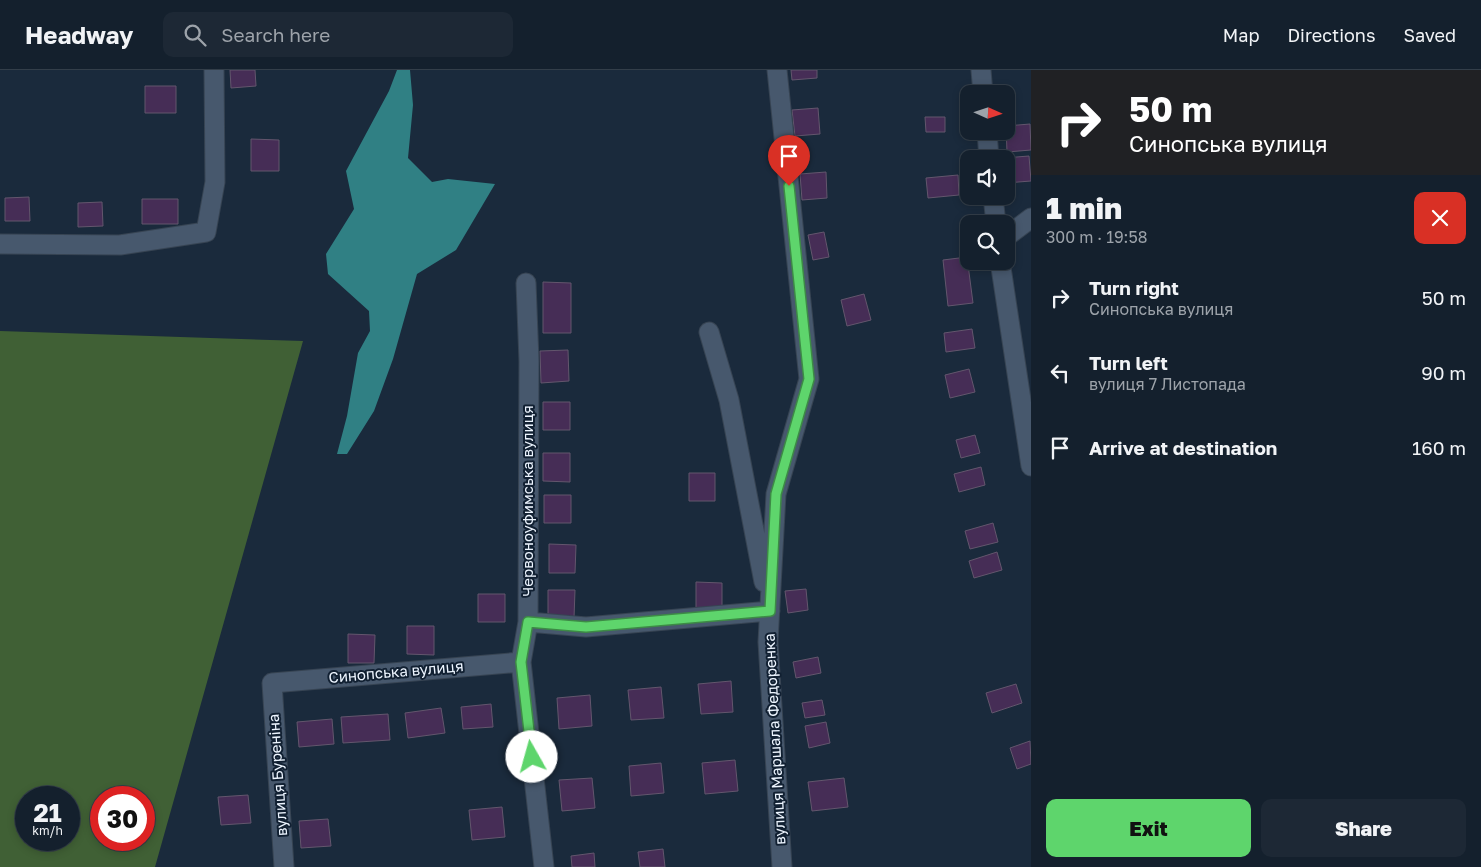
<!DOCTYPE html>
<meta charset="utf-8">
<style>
:root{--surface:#14202d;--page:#1d2835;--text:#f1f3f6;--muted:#9da3aa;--line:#333e49;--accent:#5ed56c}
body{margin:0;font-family:"Golos Text",sans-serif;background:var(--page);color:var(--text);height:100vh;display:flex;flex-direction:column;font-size:19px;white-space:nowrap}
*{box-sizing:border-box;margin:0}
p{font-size:16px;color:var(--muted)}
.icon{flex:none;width:28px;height:28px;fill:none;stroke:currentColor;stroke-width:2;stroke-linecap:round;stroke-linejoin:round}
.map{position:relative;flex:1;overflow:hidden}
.panel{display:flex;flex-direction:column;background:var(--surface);width:450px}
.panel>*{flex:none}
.hud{background:#202124;color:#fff;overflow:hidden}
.needle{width:32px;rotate:93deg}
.controls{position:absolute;left:960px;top:15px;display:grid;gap:10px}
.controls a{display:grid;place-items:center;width:55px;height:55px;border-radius:10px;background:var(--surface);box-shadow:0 2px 8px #0003,0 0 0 1px var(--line);font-size:25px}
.speed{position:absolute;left:15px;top:716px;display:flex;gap:10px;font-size:25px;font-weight:700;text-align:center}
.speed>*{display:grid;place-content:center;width:65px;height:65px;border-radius:50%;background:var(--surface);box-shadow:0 2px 8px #0003,0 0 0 1px var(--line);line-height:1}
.speed small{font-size:12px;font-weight:400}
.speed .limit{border:8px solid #d22;background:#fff;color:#111}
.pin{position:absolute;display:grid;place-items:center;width:42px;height:42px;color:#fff;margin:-51px -21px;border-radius:50% 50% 50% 0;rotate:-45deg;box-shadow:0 0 5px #0007}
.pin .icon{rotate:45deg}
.me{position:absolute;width:55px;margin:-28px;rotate:353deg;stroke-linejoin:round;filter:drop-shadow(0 0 4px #0008)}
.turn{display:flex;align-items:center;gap:18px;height:105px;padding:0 15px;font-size:22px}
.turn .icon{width:65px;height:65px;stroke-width:2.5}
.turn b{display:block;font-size:35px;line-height:42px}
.round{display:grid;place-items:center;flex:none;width:52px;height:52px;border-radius:10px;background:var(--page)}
.summary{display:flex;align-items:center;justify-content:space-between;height:85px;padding:0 15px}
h1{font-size:30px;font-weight:800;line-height:38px}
.action{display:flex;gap:10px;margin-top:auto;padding:10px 15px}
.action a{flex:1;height:58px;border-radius:10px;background:var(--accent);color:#111;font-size:20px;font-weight:800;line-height:58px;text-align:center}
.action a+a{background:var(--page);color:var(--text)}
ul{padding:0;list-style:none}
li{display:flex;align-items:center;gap:15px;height:75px;padding:0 15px}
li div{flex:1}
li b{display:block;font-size:19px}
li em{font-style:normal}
header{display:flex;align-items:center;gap:30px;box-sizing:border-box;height:70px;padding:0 25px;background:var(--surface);border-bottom:1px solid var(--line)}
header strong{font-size:24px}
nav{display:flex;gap:28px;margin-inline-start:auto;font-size:18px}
.search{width:350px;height:45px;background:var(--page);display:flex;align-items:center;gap:12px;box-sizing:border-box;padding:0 18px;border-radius:10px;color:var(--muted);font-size:19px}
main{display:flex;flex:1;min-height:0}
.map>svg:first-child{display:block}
</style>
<header>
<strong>Headway</strong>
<div class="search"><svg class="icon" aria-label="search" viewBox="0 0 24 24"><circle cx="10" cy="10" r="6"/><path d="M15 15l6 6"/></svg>Search here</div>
<nav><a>Map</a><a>Directions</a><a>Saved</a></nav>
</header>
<main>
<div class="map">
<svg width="1031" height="797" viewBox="0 0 1031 797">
<rect width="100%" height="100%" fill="#1a2a3c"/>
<path fill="#406035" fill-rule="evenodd" d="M0,261L303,271L155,797H0ZM26,728H69V770H26ZM101,728H144V770H101Z"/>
<path fill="#308084" d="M397,0H410L413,35L408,88L432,112L448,109L495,114L456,180L417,204L393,289L374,341L347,384H337L347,346L358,283L370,261L369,241L328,204L326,184L354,139L346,101L389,21Z"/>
<path fill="#462d56" stroke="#63566d" d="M230,0H255L256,16L231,18Z
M791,0H817V8L792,10Z
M145,16H176V43H145Z
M818,38L820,64L795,66L792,40Z
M925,47H945V62H926Z
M1030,54L1031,80L1007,82L1006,56Z
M251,69L279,70V101H251Z
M1029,86L1031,111L1006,113V89L1004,88Z
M826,102L827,128L802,130L800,104Z
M958,105L959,125L928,128L926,108Z
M29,127L30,151H5V128Z
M142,129H178V154H142Z
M102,132L103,156L78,157V133Z
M824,162L829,187L813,190L808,165Z
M967,187L973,233L948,236L943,190Z
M543,212L571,213V263H543Z
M864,224L871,250L847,256L841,230Z
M972,259L975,278L946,282L944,263Z
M568,280L569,311L541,313L540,281Z
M969,299L975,322L950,328L945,305Z
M543,332H570V360H543Z
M975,365L980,383L961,388L956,370Z
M543,383H570V412L543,411Z
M981,397L985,415L959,422L954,404Z
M689,403H715V431H689Z
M544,425H571V453H544Z
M993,453L998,472L970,479L965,461Z
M549,474L576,475L575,503H549Z
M997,482L1002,500L974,508L969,491Z
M696,512L722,513V541H696Z
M806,519L808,540L788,543L785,521Z
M548,520H575L574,548H548Z
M478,524H505V552H478Z
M407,556H434V585L407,584Z
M348,564L375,565L374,593H348Z
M818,587L821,603L796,608L793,592Z
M731,611L733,642L701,644L698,614Z
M1016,614L1022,633L992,643L986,623Z
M661,617L664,648L631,650L628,620Z
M590,625L592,656L559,659L557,628Z
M822,630L825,645L805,648L802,633Z
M491,634L493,657L463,659L461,637Z
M441,638L445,663L408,668L405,643Z
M388,644L390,670L343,673L341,647Z
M332,649L334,674L299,677L297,652Z
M826,652L830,673L809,678L805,656Z
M1030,671L1031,694L1017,699L1010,678Z
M735,690L738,721L705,724L702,693Z
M661,693L664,723L631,726L629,696Z
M592,708L595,738L562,741L559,710Z
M844,708L848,737L812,741L808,712Z
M248,725L251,753L221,755L218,727Z
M502,737L505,767L472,770L469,740Z
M328,749L331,776L301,778L299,751Z
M663,779L665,797H640L638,782Z
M594,783L595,797H572L571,786Z"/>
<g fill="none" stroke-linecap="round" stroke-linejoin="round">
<defs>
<path id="minor" d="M777,0L809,309L776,424L768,572L782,797
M981,0L983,24
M987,61L989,89
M993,126L996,154
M1006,167L1031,148
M0,174L120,175L206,162L215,112L214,0
M1000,191L1031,396
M526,213L529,291L528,552L521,592L544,797
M709,262L729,330L764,512
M528,552L586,557L770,541
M284,797L272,613L521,592"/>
</defs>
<use href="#minor" stroke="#374453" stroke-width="21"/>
<use href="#minor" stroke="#47586d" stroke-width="19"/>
</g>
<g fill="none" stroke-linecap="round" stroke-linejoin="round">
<defs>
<path id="route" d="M532,687L521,592L528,552L586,557L770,541L776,424L809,309L789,116"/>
</defs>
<use href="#route" stroke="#3d8a46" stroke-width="12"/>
<use href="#route" stroke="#5ed56c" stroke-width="9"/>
</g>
<g text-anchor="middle" stroke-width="4" stroke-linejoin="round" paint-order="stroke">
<g font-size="15" fill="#edf5ff" stroke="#112032">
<text transform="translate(528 431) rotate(-90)" y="5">Червоноуфимська вулиця</text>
<text transform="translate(396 602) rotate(-5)" y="5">Синопська вулиця</text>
<text transform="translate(775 669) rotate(-93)" y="5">вулиця Маршала Федоренка</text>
<text transform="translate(278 705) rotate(-94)" y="5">вулиця Буреніна</text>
</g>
</g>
</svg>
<div class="controls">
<a><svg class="needle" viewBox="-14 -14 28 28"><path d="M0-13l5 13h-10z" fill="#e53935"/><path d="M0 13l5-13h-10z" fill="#9da3aa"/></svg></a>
<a><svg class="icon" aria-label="sound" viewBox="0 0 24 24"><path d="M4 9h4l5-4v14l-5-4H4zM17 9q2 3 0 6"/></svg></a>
<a><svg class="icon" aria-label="search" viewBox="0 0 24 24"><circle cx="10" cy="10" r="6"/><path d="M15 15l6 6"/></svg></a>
</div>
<div class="speed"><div>21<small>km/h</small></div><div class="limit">30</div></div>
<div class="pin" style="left:789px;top:116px;background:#d93025"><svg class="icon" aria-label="arrive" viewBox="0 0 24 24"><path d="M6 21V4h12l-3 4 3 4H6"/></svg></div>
<svg class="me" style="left:532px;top:687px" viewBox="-20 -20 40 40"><circle r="19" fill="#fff"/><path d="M0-13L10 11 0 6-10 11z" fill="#5ed56c"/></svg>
</div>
<section class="panel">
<div class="hud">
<div class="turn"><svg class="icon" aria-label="right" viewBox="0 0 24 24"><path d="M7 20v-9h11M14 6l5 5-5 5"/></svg><div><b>50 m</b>Синопська вулиця</div></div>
</div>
<div class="summary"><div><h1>1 min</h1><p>300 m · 19:58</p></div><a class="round" style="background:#d93025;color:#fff"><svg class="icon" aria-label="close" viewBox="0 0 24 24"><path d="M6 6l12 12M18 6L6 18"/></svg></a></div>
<ul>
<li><svg class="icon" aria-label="right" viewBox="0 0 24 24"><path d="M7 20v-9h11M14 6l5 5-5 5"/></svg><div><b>Turn right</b><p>Синопська вулиця</p></div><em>50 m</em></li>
<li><svg class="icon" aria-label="left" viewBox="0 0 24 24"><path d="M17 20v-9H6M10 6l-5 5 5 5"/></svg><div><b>Turn left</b><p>вулиця 7 Листопада</p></div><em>90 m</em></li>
<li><svg class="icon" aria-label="arrive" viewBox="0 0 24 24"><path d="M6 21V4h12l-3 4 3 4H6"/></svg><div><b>Arrive at destination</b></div><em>160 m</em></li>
</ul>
<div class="action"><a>Exit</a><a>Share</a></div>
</section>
</main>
